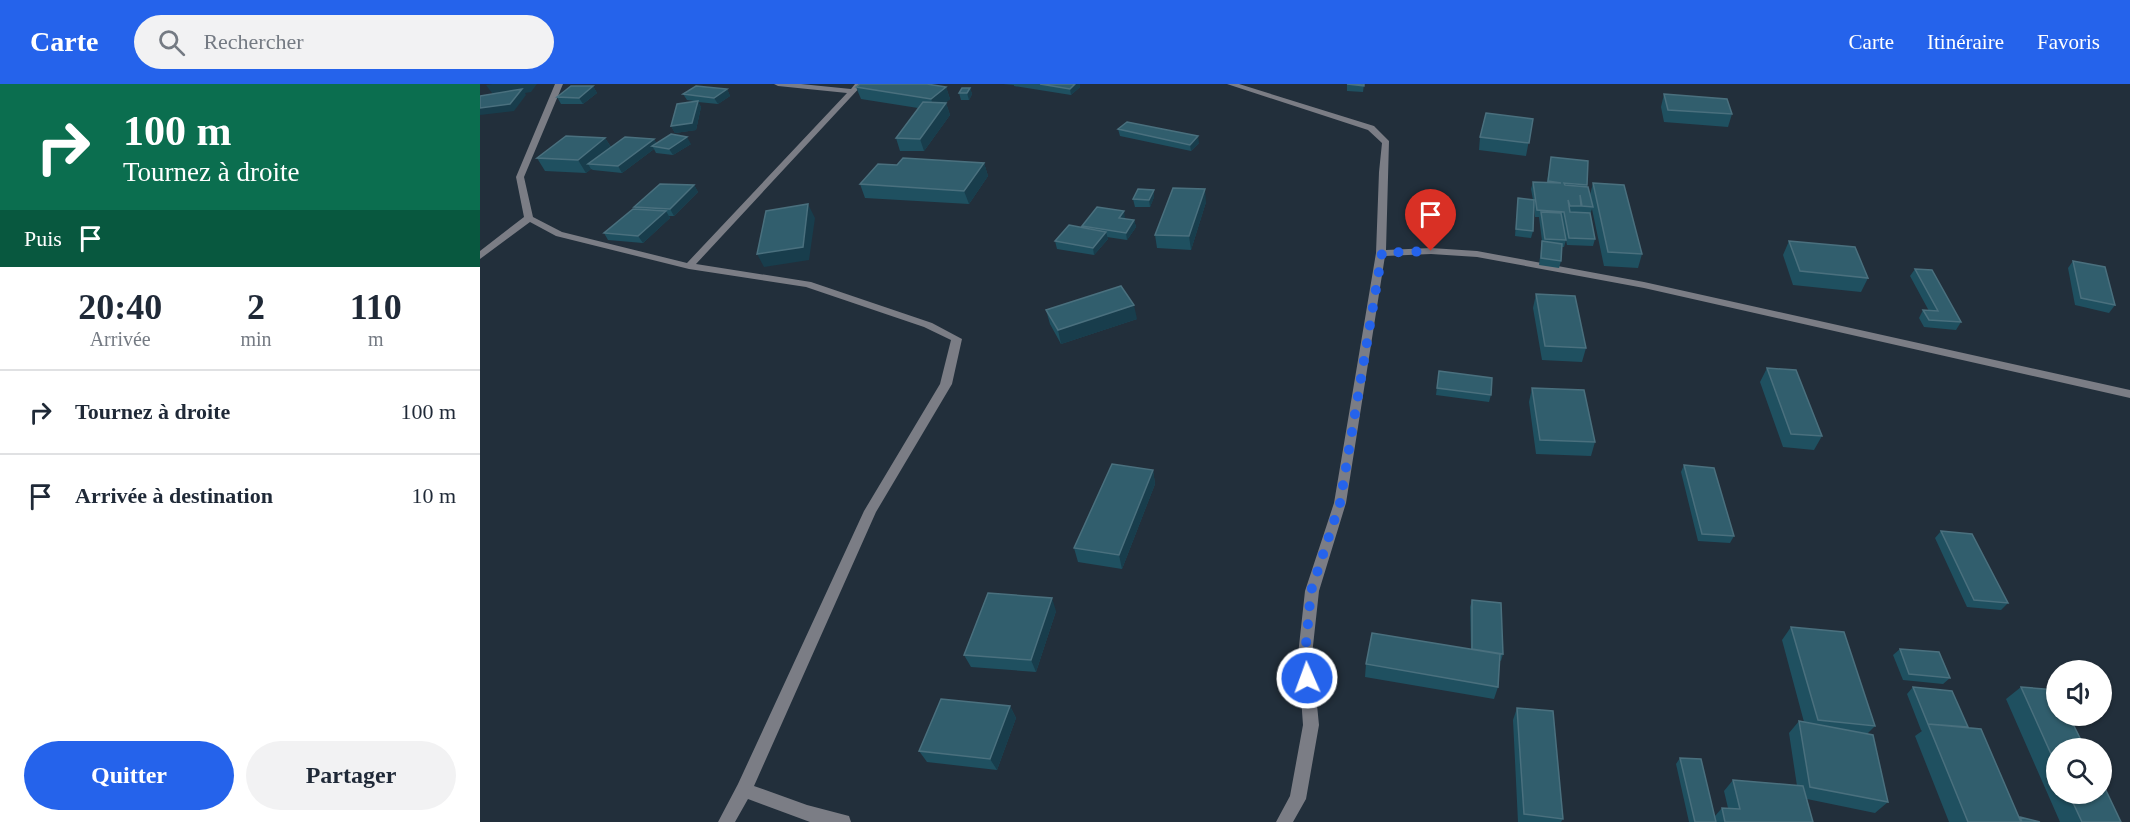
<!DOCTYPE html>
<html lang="fr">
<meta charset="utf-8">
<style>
:root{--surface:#fff;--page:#f2f2f3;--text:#1f2937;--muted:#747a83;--line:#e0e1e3;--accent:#2563eb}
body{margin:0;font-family:Georgia,serif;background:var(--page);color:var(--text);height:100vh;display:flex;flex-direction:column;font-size:22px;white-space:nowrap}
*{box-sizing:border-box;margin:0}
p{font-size:20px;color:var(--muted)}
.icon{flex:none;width:33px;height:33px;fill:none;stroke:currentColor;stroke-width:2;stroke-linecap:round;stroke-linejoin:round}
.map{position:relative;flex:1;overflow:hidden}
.details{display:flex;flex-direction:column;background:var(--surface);width:480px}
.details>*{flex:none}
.hud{background:#0b6e4f;color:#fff;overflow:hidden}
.buttons{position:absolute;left:1566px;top:576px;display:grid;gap:12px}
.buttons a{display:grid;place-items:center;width:66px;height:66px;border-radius:50%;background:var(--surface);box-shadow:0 2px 4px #0004;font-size:30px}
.pin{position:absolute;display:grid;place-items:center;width:51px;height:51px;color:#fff;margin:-62px -26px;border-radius:50% 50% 50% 0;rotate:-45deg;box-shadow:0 0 6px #0007}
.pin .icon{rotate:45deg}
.me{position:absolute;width:66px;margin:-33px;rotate:358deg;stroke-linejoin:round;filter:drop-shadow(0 0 4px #0008)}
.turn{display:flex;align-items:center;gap:21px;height:126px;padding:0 24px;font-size:27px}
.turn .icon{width:78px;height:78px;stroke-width:2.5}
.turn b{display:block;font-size:42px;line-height:51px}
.then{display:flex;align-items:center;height:57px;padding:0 24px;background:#0003;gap:12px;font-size:22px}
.eta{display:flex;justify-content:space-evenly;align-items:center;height:102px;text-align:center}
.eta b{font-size:36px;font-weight:800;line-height:42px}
.cta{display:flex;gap:12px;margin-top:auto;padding:12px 24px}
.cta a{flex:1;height:69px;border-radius:36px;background:var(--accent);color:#fff;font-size:24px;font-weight:800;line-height:69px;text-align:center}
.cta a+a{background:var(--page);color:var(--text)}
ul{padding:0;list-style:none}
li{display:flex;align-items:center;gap:18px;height:84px;padding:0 24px;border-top:2px solid var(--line)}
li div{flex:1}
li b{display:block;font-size:22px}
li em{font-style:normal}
header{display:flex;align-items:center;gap:36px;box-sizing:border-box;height:84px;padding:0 30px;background:var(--accent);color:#fff}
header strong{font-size:28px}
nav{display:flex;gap:33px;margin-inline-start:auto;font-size:21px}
.search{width:420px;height:54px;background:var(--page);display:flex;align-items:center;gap:15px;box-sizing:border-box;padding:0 21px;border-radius:33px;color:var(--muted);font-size:22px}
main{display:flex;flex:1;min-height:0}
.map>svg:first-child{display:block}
</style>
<header>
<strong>Carte</strong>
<div class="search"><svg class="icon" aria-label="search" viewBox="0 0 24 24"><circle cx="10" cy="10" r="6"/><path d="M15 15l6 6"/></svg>Rechercher</div>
<nav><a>Carte</a><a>Itinéraire</a><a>Favoris</a></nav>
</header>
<main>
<section class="details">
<div class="hud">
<div class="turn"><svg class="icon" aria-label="right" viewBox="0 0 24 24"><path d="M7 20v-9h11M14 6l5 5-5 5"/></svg><div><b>100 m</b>Tournez à droite</div></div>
<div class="then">Puis<svg class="icon" aria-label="arrive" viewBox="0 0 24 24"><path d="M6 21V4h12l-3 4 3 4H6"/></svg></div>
</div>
<div class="eta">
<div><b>20:40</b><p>Arrivée</p></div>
<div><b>2</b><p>min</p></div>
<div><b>110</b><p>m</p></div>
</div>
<ul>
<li><svg class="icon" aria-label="right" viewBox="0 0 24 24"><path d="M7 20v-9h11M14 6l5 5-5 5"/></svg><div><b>Tournez à droite</b></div><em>100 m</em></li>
<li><svg class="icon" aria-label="arrive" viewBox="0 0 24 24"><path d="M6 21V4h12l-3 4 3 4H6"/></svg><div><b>Arrivée à destination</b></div><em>10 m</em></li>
</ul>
<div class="cta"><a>Quitter</a><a>Partager</a></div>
</section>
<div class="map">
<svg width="1650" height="738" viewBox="0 0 1650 738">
<rect width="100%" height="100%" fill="#222f3b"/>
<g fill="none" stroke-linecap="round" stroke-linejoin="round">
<path fill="#7b7d85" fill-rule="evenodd" d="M75,0H83L44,93L53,133L82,148L207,179L367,9L298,2L294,0H321L371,5L375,0H383L216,180L331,198L452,239L482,255L472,300L396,428L274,702L327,721L369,732L371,738H330L268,715L255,738H238L258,700L384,427L460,300L471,256L444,243L326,203L209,185L76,152L50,138L0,175V167L44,133L36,93Z
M747,0H759L894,42L909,57L906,166L951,164L997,167L1164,198L1650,306V314L1164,204L997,173L951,170L905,172L866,419L839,507L832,571L839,641L826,715L813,738H796L810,712L823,641L818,571L825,507L854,419L896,169L899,88L902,59L888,46Z"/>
</g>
<path fill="#1f5060" d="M523,0H600V3L591,11L534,2V1Z
M867,0H884L883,8L867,7Z
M113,2L117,9L103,20H81L77,13Z
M376,3H466L470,15L465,19H466L470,31L444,67H420L416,54L438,24L381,15Z
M490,4L492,10L489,16H481L479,9Z
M247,5L250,12L238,20L218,18L221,23L216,46L195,49L191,42L214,17L207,16L203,10Z
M1184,10L1252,30L1248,43L1184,38L1181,23Z
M1053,35L1046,72L999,66L1000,53Z
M638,45L719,59L711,67L640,52Z
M125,54L131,63L174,55L176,59L211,60L193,71L176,69L174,65L142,89L113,86L111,85L106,89L65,87L57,74Z
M1071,73L1108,77L1107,103L1110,111L1113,99L1162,170L1158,184L1124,182L1112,125L1110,130L1115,155L1113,162L1087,161L1082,135L1086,156L1084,163H1082L1081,177L1079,184L1059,181L1062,157L1059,133H1055L1054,123L1053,147L1051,154L1035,152L1038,114L1053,116L1051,105L1053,98H1067Z
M504,79L508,92L489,120L385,114L380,100L417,81Z
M214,101L218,108L194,132H189L190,134L163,159L128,156L124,149L155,125L154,123Z
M674,106V113L670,123H655L653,115Z
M726,118L711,166L677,164L675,151Z
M644,127V135L654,136L656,143L647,156L627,153L628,155L614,171L577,165L575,157L602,144V142Z
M1309,157L1388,194L1381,208L1313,201L1303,171Z
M1593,177L1635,221L1629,229L1595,221L1588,184Z
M1435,185L1481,238L1476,246L1444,243L1439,234L1443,226L1449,227L1430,192Z
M1056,210L1106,264L1102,278L1062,276L1053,224Z
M566,226L657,235L581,260L570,240Z
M1287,284L1342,352L1334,366L1303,363L1280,298Z
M959,287L1011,311L1009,318L956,311Z
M1052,304L1115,358L1111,372L1056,370L1049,318Z
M1204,381L1254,452L1250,459L1218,457L1201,388Z
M673,386L675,400L642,485L598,478L594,464Z
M1461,447L1528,519L1521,526L1487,523L1455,454Z
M992,516L1023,570L1021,577L1019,576L1018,603L1014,615L885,593L886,580L991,565L990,523Z
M576,527L556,588L491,583L484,571Z
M1311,543L1395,642L1387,650L1408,718L1395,729L1327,715L1333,738H1209L1196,680L1200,674L1235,732L1242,724H1248L1244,707L1253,696L1317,702L1309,649L1319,637L1324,638L1302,556Z
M1420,565L1470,594L1463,600L1423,596L1413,571Z
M1433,603L1488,643L1540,734L1560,738H1469L1435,652L1442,647L1441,646L1427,610Z
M1541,603L1576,664V710H1622L1641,738H1580L1526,615Z
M530,622L536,634L517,686L447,678L439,667Z
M1037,624L1083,735L1081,738H1038L1033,636Z"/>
<path fill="#183d4c" d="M12,0H57L51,8L45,9L46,11L34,27L0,31V24L15,13L6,1Z
M595,0H600V3L591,11L590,5Z
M113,2L117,9L103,20L99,14Z
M466,3L470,15L455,27L451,15Z
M490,4L492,10L489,16L487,9Z
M247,5L250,12L238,20L234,14Z
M218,17L221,23L216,46L195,49L191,42Z
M466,19L470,31L444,67L440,55Z
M718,52L719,59L711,67L710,61Z
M207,53L211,60L193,71L189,65Z
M125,54L133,67L108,80L111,85L106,89L98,76Z
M174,55L178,62H172L174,65L142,89L138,82Z
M504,79L508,92L489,120L484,107Z
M214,101L218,108L194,132L190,125Z
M725,105L726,118L711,166L709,152Z
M674,106V113L670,123L669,116Z
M328,120L335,134L329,176L284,183L277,170Z
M186,127L190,134L163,159L158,152Z
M644,127L645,134L640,141L639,134Z
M654,136L656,143L647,156L646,149Z
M626,148L628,155L614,171L613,164Z
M654,221L657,235L581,260L578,246Z
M673,386L675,400L642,485L639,471Z
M572,514L576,527L556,588L551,576Z
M530,622L536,634L517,686L510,675Z"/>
<path fill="#315e6d" stroke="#4a707e" stroke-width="1.5" d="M380,0H447L466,3L451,15L376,3Z
M560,0H595L590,5Z
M867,0H884V2Z
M91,2H113L99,14L77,13Z
M216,2L247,5L234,14L203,10Z
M482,4H490L487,9H479Z
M42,5L30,20L0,24V12Z
M1184,10L1247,15L1252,30L1188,26Z
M218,17L212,39L191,42L197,20Z
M443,18L466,19L440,55L416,54Z
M1006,29L1053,35L1049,59L1000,53Z
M647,38L718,52L710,61L638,45Z
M191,50L207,53L189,65L172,62Z
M86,52L125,54L98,76L57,74Z
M145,53L174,55L138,82L108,80Z
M1071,73L1108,77L1107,101L1084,99L1085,101L1108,103L1113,123L1102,122L1100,111L1101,122H1090L1088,116L1090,128L1110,129L1115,155L1089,154L1084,128L1057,126L1053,98L1081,99L1068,97Z
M423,74L504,79L484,107L380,100L398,80L417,81Z
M1113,99L1144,101L1162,170L1128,168Z
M180,100L214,101L190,125L154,123Z
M693,104L725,105L709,152L675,151Z
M658,105L674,106L669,116L653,115Z
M1038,114L1054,116L1053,147L1036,145Z
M328,120L323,163L277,170L286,127Z
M617,123L644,127L639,134L654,136L646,149L602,142Z
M153,125L186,127L158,152L124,149Z
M1061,128L1081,129L1086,156L1065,155Z
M589,141L626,148L613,164L575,157Z
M1062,157L1082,160L1081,177L1061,174Z
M1309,157L1375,163L1388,194L1320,187Z
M1593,177L1625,183L1635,221L1601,214Z
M1435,185L1452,186L1481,238L1449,236L1443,226L1458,227Z
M641,202L654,221L578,246L566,226Z
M1056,210L1095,212L1106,264L1065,262Z
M1287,284L1316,286L1342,352L1311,350Z
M959,287L1012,294L1011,311L957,304Z
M1052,304L1104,306L1115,358L1060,356Z
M632,380L673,386L639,471L594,464Z
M1204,381L1234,384L1254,452L1222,450Z
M1461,447L1492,450L1528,519L1494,516Z
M508,509L572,514L551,576L484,571Z
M992,516L1021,519L1023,570L992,565Z
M1311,543L1364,548L1395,642L1338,636Z
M892,549L1020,570L1018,603L886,580Z
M1420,565L1459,568L1470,594L1429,590Z
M1433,603L1472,607L1488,643L1448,640Z
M1541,603L1576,606V632H1589L1605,664H1576V681Z
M461,615L530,622L510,675L439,667Z
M1037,624L1073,627L1083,735L1044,730Z
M1319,637L1393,651L1408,718L1330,703Z
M1448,640L1501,645L1541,738H1488Z
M1200,674L1221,675L1236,738H1215Z
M1253,696L1323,702L1333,738H1245L1242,724L1260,725Z
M1622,698L1641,738H1602L1589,710H1622Z
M1540,733L1560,738H1542Z"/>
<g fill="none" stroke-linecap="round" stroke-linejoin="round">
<path stroke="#2563eb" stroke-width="10" stroke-dasharray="0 18" d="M827,594L825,571L831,507L860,419L902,169L951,167"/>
</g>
</svg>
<div class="buttons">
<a><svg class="icon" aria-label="sound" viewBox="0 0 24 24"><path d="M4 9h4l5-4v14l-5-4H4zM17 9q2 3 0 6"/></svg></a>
<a><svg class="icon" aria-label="search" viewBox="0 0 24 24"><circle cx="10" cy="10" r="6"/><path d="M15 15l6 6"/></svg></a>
</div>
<div class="pin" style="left:951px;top:167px;background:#d93025"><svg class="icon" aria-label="arrive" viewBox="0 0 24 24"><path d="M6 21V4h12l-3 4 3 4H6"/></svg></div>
<svg class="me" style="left:827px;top:594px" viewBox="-20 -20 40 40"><circle r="17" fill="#2563eb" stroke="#fff" stroke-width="3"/><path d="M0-11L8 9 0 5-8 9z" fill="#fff"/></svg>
</div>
</main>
